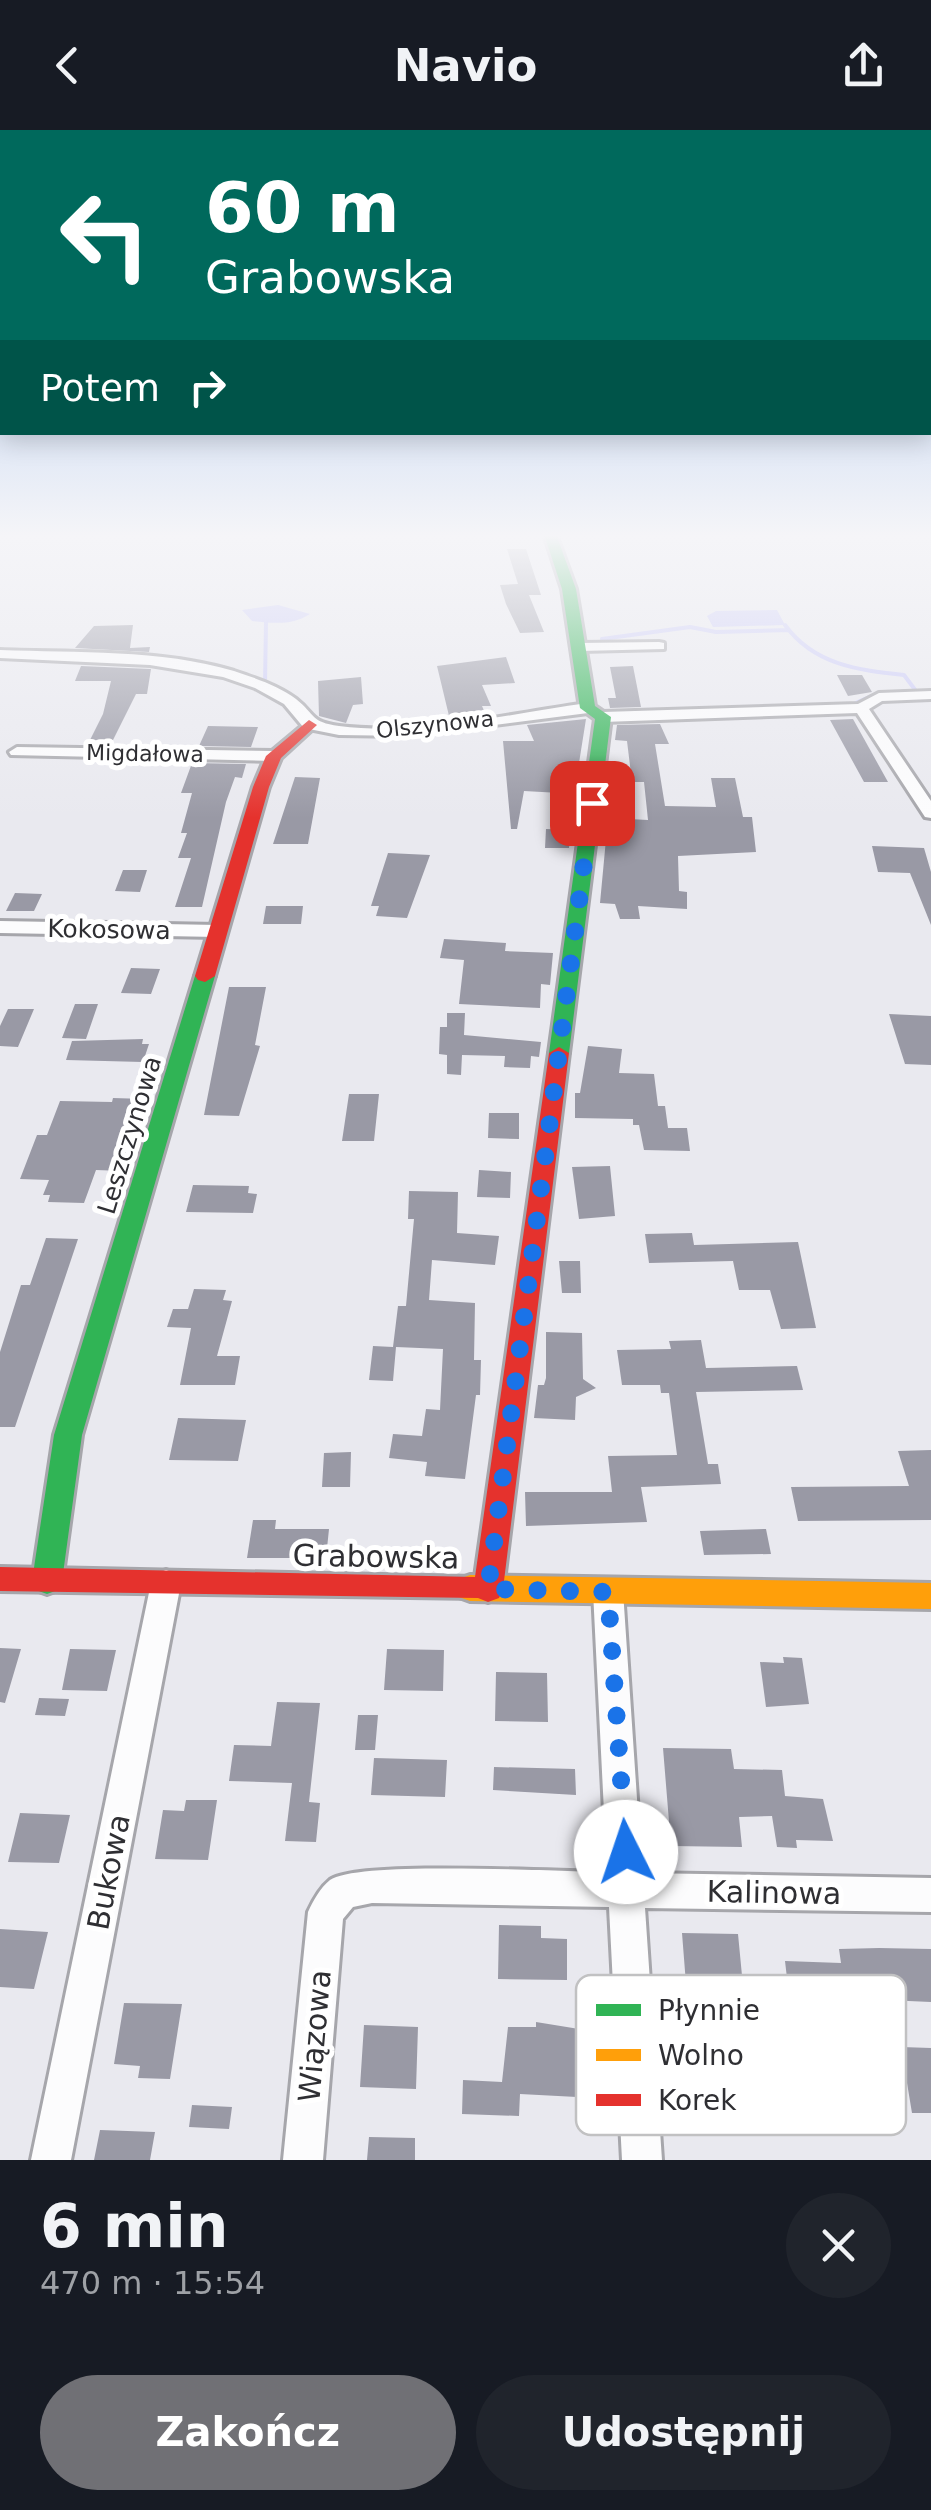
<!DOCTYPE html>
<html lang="pl">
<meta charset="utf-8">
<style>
:root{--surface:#171b24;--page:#20242c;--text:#f1f3f6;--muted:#9ea1a6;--accent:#707075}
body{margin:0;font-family:"DejaVu Sans",sans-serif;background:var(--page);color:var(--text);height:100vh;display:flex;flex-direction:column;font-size:38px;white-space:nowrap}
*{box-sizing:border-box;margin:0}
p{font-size:32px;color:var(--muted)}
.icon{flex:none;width:55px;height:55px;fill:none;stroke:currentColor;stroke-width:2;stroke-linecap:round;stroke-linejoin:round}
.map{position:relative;height:2030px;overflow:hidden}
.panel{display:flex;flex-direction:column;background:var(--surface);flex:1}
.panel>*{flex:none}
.guide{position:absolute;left:0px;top:0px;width:932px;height:305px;box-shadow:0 5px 25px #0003;background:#00695c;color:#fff;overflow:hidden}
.pin{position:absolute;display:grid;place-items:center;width:85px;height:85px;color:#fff;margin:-42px;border-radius:20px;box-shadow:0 5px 15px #0006}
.me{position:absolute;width:110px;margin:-55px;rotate:356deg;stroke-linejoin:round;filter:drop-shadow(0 0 8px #0008)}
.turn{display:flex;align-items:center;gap:35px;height:210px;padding:0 40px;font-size:45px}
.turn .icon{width:130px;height:130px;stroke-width:2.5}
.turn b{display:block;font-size:70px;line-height:85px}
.then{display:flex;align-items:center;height:95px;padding:0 40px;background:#0003;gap:20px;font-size:38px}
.round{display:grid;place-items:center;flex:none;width:105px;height:105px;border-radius:52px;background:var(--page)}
.summary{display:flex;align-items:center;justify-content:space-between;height:170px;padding:0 40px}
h1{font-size:60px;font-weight:700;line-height:75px}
.action{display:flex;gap:20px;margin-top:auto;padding:20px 40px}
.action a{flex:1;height:115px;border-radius:60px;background:var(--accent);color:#fff;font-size:40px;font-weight:700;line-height:115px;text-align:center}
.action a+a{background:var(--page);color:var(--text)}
header{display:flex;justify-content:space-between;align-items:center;height:130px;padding:0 40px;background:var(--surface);font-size:45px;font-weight:700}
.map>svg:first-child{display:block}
</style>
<header><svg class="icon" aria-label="back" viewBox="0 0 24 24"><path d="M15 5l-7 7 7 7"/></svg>Navio<svg class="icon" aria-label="share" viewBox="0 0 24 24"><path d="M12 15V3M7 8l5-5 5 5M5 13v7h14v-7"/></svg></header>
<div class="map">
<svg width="931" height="2030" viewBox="0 0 931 2030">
<rect width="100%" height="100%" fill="#e9e9ef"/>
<path fill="#cacaf7" d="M278,475L310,484C292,496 272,493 252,491L242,480Z
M777,480L785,495L713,497L707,486L716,481Z"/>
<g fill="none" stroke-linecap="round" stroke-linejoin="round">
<path stroke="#cacaf7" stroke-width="4" d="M785,495C814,535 858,540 904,545L916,561L869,567L849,576
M602,509L690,497L716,502L788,500
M265,554L266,492"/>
</g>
<path fill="#9999a5" d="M507,419H526L541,465H529L544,502L520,503L506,474L500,455L518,454Z
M133,495L130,518L150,517L149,522L75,518L94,496Z
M506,527L515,553L482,555L491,576H482L486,585L450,590L437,536Z
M81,536L151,539L147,564H136L113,610H90L103,584L111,551H75Z
M633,536L641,577L610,578L608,568H616L610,537Z
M837,545H862L872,562L848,566Z
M361,547L363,574L353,575L346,593L319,586L318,551Z
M586,589L579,633L565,632L560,663L524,661L517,699H511L503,611H534L527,595Z
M853,589L888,652H864L830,590Z
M660,594L669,614H655L665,676L716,677L711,648H735L743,687H752L756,722L678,726L679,761L687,762V779L638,776L640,789H620L615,774L600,773L608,688L648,690L644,652H632L627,611L615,610L617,595Z
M208,596L258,597L251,617L199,616Z
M192,633L246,634L242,648L235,647L226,672L202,777H175L191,728H178L187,703H181L192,663H181Z
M295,647L320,648L308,714H273Z
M546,699L571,700L569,718H545Z
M872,716L924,718L931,742V795L910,743L878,742Z
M388,723L430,725L407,788L376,786L379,776H371Z
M123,740H147L140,762L115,761Z
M15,763L42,764L34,781H6Z
M266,776H303L301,794H263Z
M444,809L506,813L505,821L553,823L550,855L541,854L540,878L459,874L464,830L440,828Z
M131,838L160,839L151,864L121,863Z
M229,857H266L255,915L260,916L239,986L204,985Z
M75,874H98L86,909L62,908Z
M8,879H34L18,917L0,916V896Z
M447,883H465L464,905L541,912L539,927L531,926L530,938L504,937L505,926L462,925L461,945L447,944V925L439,924L440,897H447Z
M889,884L931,886V935L905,934Z
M143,909L142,914H149L143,932L66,930L72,911Z
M588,916L622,919L619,943L654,944L658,976H665L668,998H687L690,1021L644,1020L639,995H633V989L575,988V963H580Z
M349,964H379L374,1011H342Z
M113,968L145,969L123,1041L96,1040L84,1073L48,1072L50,1065H43L49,1050L20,1049L37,1005H47L60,971L112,972Z
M489,983H519V1009L488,1008Z
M610,1036L615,1086L579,1089L572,1037Z
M479,1040L511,1042L510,1068L477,1067Z
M193,1055L249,1056L248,1063L257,1064L253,1083L186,1082Z
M409,1061L458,1062L457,1103L499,1106L495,1135L432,1130L429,1170L475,1173L474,1230H481L480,1265H476L465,1349L425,1346L427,1332L389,1328L393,1304L422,1306L426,1279L440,1280L443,1219L396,1217L393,1251L369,1250L373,1216L393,1217L398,1176H406L414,1089H408Z
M692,1103L694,1115L798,1112L816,1198L781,1199L770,1160H739L733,1131L649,1133L645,1104Z
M46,1108L78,1109L15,1297H0V1222L21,1155H30Z
M559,1131H580L581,1163H562Z
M194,1159L226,1160L223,1170L232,1171L217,1226H240L235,1255H180L191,1198L167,1197L173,1179H188Z
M546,1202L582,1203L583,1249L596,1258L576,1267L575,1290L534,1288L538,1255H544L546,1248Z
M701,1210L706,1238L797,1236L803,1260L696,1262L708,1334H718L721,1354L641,1357L647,1392L526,1396L525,1362H612L608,1326L677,1325L669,1263H661L660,1255H622L617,1220L671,1219L669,1211Z
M178,1288L246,1290L238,1331L169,1330Z
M931,1320V1390L798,1391L791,1357L909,1356L898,1321Z
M351,1322L350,1357H322L324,1323Z
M253,1390H276L275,1399H329L326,1428H247Z
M766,1399L771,1424L704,1425L700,1401Z
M0,1518L21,1519L5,1573L0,1572Z
M70,1519L116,1520L107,1561L62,1560Z
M387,1519L444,1520L443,1561L384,1560Z
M783,1527L802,1528L809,1574L766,1577L760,1532L784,1533Z
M496,1542L547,1543L548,1592L495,1591Z
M39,1568L69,1569L65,1586L35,1585Z
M277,1572L320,1573L309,1672L320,1673L316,1712L285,1711L292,1653L229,1651L234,1615L271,1616Z
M358,1585H378L375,1620H355Z
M663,1618L731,1619L734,1639L782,1640L785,1666L823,1669L833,1711L796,1710L797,1718L777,1717L772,1686L739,1687L742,1717L671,1716Z
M374,1628L447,1630L445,1667L371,1665Z
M494,1637L575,1639L576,1665L493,1660Z
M186,1670H217L208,1730L155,1729L163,1680L184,1681Z
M20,1683L70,1685L59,1733L8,1732Z
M499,1795L541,1796V1808L567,1809V1850L498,1849Z
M0,1799L48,1802L34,1859L0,1857Z
M682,1803L738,1804L743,1856L686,1854Z
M879,1818L931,1819V1872L818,1867L822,1892L792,1891L785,1831L841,1833L839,1819Z
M124,1873L182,1874L170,1949L138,1948L140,1936L114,1934Z
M536,1892L579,1899L577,1967L520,1964L519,1986L462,1984L463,1950L502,1952L508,1897H536Z
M364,1895L418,1897L416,1959L360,1957Z
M901,1917L931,1918V1983H912Z
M841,1971L859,1972L861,1983H877L881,2006L846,2005Z
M192,1975L232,1977L229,1999L189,1997Z
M100,2000L155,2002L150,2030H94Z
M369,2007L415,2008V2030H367Z"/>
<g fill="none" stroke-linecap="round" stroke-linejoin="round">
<defs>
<path id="street" d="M659,512L664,513V519L580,521L573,517L580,513Z
M0,520C77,523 160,519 234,541C255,548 279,556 296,569C316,585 310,592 339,596C421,606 507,584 588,573L596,578L588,583L409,606L339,605L304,598L284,574L255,558L223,547L150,535L0,528Z
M931,561V569L882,571L869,579L931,671V688L925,687L857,583L603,592L595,587L603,582L858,574L879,563Z
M17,617L274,621L282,626L274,631L11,625L9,622Z
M0,791L218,795L227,801L218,807L0,803Z
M166,1440L177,1444L181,1453L71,2030H31L151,1453L155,1444Z
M608,1448L619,1452L623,1461L642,1743L931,1748V1782L645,1778L662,2030H622L609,1777L372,1773L353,1777L343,1789L323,2030H283L308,1782C313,1771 320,1758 330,1750C357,1730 562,1742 607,1742L593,1461L597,1452Z"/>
<path id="fast" d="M544,404H556L576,459L595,576L611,587L569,923L559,929L549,923L595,589L580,578L562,459Z
M205,840L215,846L82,1305L62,1451L58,1460L47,1464L36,1460L32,1451L54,1305L195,846Z"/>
<path id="slow" d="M470,1445L931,1453V1479L470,1471L459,1467L455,1458L459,1449Z"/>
<path id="jam" d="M309,590L317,595L281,628L269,657L215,846L205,852L198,850L195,846L253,657L266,626Z
M559,917L569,923L503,1459L499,1468L488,1472L478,1468L0,1461V1437L475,1447L549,923Z"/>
</defs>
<use href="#street" stroke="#a6a6ab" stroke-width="6"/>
<use href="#fast" stroke="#a6a6ab" stroke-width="6"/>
<use href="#slow" stroke="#a6a6ab" stroke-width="6"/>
<use href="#jam" stroke="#a6a6ab" stroke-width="6"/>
<use href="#street" fill="#fcfcfd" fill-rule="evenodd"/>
<use href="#fast" fill="#30b455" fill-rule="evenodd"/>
<use href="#slow" fill="#ff9f0a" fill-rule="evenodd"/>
<use href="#jam" fill="#e5322d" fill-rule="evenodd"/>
</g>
<linearGradient id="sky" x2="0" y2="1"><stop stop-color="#9cbdee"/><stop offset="0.59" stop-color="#f5f5f8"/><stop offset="1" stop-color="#f5f5f8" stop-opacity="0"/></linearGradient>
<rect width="931" height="688" fill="url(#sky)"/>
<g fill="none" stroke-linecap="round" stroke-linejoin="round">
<path stroke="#1a73e8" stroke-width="18" stroke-dasharray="0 32.4" d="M592,673L488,1459L608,1462L626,1722"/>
</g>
<g text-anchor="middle" stroke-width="10" stroke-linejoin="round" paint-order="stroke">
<g font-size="22" fill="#2f2f33" stroke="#fff">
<text transform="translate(435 594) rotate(-6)" y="8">Olszynowa</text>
<text transform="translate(145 623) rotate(1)" y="8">Migdałowa</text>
</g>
<g font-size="25" fill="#2f2f33" stroke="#fff">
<text transform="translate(109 799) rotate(1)" y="9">Kokosowa</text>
<text transform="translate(129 1005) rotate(-73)" y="9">Leszczynowa</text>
</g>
<g font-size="30" fill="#2f2f33" stroke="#fff">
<text transform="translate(376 1427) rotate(1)" y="10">Grabowska</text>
<text transform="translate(109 1742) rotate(-79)" y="10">Bukowa</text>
<text transform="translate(774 1763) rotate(1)" y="10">Kalinowa</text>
<text transform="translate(315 1906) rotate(-85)" y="10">Wiązowa</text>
</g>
</g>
<rect x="576" y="1845" width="330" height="160" rx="15" fill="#fff" stroke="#c1c1c2" stroke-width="2.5"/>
<rect x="596" y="1874" width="45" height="12" fill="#30b455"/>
<rect x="596" y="1919" width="45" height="12" fill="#ff9f0a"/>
<rect x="596" y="1964" width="45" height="12" fill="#e5322d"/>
<g font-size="28" fill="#2f2f33">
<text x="658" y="1890">Płynnie</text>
<text x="658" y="1935">Wolno</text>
<text x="658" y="1980">Korek</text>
</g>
</svg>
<div class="pin" style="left:592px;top:673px;background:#d93025"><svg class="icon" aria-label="arrive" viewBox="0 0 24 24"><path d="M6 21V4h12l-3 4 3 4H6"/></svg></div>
<svg class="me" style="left:626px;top:1722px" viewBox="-20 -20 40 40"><circle r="19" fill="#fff"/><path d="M0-13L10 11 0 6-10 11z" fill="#1a73e8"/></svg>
<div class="guide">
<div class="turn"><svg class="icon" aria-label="left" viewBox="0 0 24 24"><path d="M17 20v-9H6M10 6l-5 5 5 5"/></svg><div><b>60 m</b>Grabowska</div></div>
<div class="then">Potem<svg class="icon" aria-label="right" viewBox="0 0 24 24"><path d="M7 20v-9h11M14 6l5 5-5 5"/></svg></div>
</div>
</div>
<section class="panel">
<div class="summary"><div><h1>6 min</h1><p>470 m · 15:54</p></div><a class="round"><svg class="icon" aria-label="close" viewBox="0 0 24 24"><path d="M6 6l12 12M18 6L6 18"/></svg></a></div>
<div class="action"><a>Zakończ</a><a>Udostępnij</a></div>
</section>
